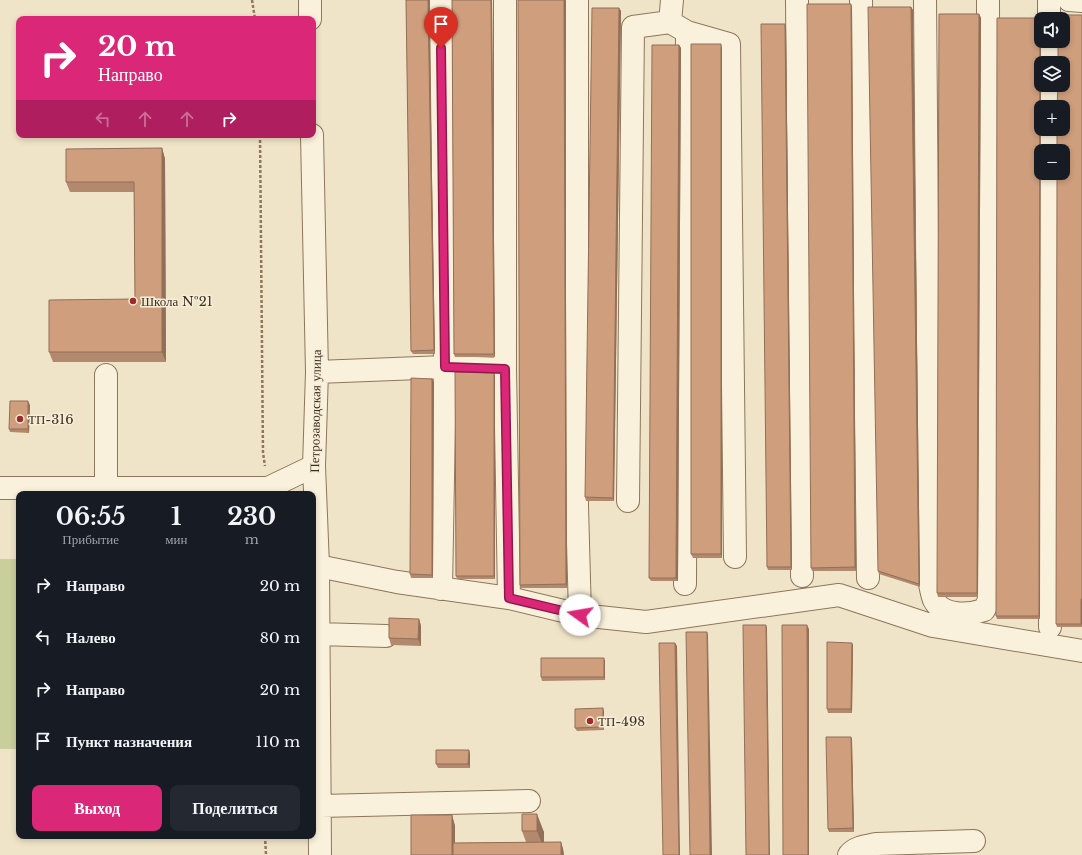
<!DOCTYPE html>
<html lang="ru">
<meta charset="utf-8">
<style>
:root{--surface:#171b24;--page:#242831;--text:#f1f3f6;--muted:#9ea1a6;--accent:#db2777}
body{margin:0;font-family:"Libre Baskerville",serif;background:var(--page);color:var(--text);height:100vh;display:flex;flex-direction:column;font-size:15px;white-space:nowrap}
*{box-sizing:border-box;margin:0}
p{font-size:13px;color:var(--muted)}
.icon{flex:none;width:22px;height:22px;fill:none;stroke:currentColor;stroke-width:2;stroke-linecap:round;stroke-linejoin:round}
.map{position:relative;flex:1;overflow:hidden}
.drawer{position:absolute;left:16px;top:491px;width:300px;height:348px;display:flex;flex-direction:column;background:var(--surface);border-radius:8px;box-shadow:0 2px 6px #0003}
.drawer>*{flex:none}
.banner{position:absolute;left:16px;top:16px;width:300px;height:122px;border-radius:8px;box-shadow:0 2px 6px #0003;background:#db2777;color:#fff;overflow:hidden}
.fabs{position:absolute;left:1034px;top:12px;display:grid;gap:8px}
.fabs a{display:grid;place-items:center;width:36px;height:36px;border-radius:8px;background:var(--surface);box-shadow:0 2px 6px #0003;font-size:20px}
.pin{position:absolute;display:grid;place-items:center;width:34px;height:34px;color:#fff;margin:-41px -17px;border-radius:50% 50% 50% 0;rotate:-45deg;box-shadow:0 0 4px #0007}
.pin .icon{rotate:45deg}
.me{position:absolute;width:44px;margin:-22px;rotate:283deg;stroke-linejoin:round;filter:drop-shadow(0 0 3px #0008)}
.turn{display:flex;align-items:center;gap:14px;height:84px;padding:0 16px;font-size:18px}
.turn .icon{width:52px;height:52px;stroke-width:2.5}
.turn b{display:block;font-size:28px;line-height:34px}
.lanes{display:flex;align-items:center;height:38px;padding:0 16px;background:#0003;justify-content:center;gap:20px;direction:ltr}
.lanes .off{opacity:.35}
.eta{display:flex;justify-content:space-evenly;align-items:center;height:68px;text-align:center}
.eta b{font-size:24px;font-weight:800;line-height:28px}
.button{display:flex;gap:8px;margin-top:auto;padding:8px 16px}
.button a{flex:1;height:46px;border-radius:8px;background:var(--accent);color:#fff;font-size:16px;font-weight:800;line-height:46px;text-align:center}
.button a+a{background:var(--page);color:var(--text)}
ul{padding:0;list-style:none}
li{display:flex;align-items:center;gap:12px;height:52px;padding:0 16px}
li div{flex:1}
li b{display:block;font-size:15px}
li em{font-style:normal}
.map>svg:first-child{display:block}
</style>
<div class="map">
<svg width="1082" height="855" viewBox="0 0 1082 855">
<rect width="100%" height="100%" fill="#f0e4c8"/>
<path fill="#c9cf9b" d="M0,559H19V749H0Z"/>
<g fill="none" stroke-linecap="round" stroke-linejoin="round">
<defs>
<path id="minor" d="M310,0V19
M441,0L445,367L441,589
M505,0V369L509,598
M577,0V506L580,615
M797,0L802,576
M861,0L868,578
M925,0L930,584C931,589 932,595 934,600C943,617 969,615 984,610L989,600L988,0
M1049,0V19
M1069,0L1082,1
M670,22L672,0
M1049,41V63
M1049,85V107
M1049,129V151
M312,135L317,372L314,466L318,566L320,855
M1049,173L1050,627
M317,372L445,367L505,369
M106,375V488
M0,488H268L314,466
M628,501L633,27L670,22L687,32L729,44L735,557
M318,566L397,582L509,598L580,615L646,622L839,595L933,626L1082,651
M685,584L687,32
M318,634L386,636
M320,806L529,801
M849,855C855,847 866,846 876,844L974,841"/>
</defs>
<use href="#minor" stroke="#8d765c" stroke-width="24"/>
<path stroke="#8d765c" stroke-width="2.5" stroke-dasharray="3 2" stroke-linecap="butt" d="M252,0L255,19
M260,135L263,453L265,466
M265,836L266,855"/>
<use href="#minor" stroke="#faf1dc" stroke-width="22"/>
</g>
<path fill="#b2896c" d="M406,0H429L435,354H413L411,351Z
M452,0H492L495,357H455L454,354Z
M518,0H565L567,588H521L520,585Z
M852,7L856,571H812L811,568Z
M911,7L913,10L920,587L879,574L878,571Z
M619,8L621,11L614,501H586L585,497Z
M979,14L981,18L978,597H938L937,593Z
M1082,15V627H1057L1056,624Z
M1040,18V619H997L996,616Z
M786,27L792,570H768L767,567Z
M679,45L681,48L678,581H651L649,578Z
M722,48V558H693L691,554Z
M162,148L165,159L166,362H53L49,352L135,299L134,192H70L66,182Z
M494,372L495,376V579H457L456,576Z
M434,382L433,578H411L410,574Z
M30,405L29,433L10,432L9,429Z
M419,619L421,626V646L391,645L389,638Z
M852,643L853,646L852,713H828L827,709Z
M605,661V680L542,681L541,677Z
M603,708L604,712V730L577,731L575,728Z
M851,737L852,740L854,832H829L828,829Z
M469,750L470,754V768H438L436,764Z
M522,814L544,832V842H561L563,849L564,855H411L452,815L455,826V843L526,842L522,831Z"/>
<path fill="#916f58" d="M428,0H429L435,354L434,350Z
M491,0H492L495,357L494,354Z
M564,0H565L567,588L566,584Z
M851,4L852,7L856,571L855,567Z
M911,7L913,10L920,587L919,584Z
M619,8L621,11L614,501L613,498Z
M979,14L981,18L978,597L977,593Z
M1040,18L1041,21V41L1040,619L1039,616Z
M785,24L786,27L792,570L791,567Z
M721,44L722,48V558L721,554Z
M679,45L681,48L678,581L676,578Z
M162,148L165,159L166,362L162,352Z
M494,372L495,376V579L494,576Z
M432,379L434,382L433,578L432,575Z
M28,401L30,405L29,433L28,429Z
M1081,599L1082,601V626L1081,624Z
M419,619L421,626V646L418,639Z
M766,625L767,628L770,855H769Z
M807,625L809,629V855H808Z
M707,632L708,635L712,855H710Z
M675,643L677,646L680,855H679Z
M852,643L853,646L852,713L851,709Z
M604,658L605,661V680L604,677Z
M603,708L604,712V730L603,727Z
M851,737L852,740L854,832L853,828Z
M469,750L470,754V768L468,764Z
M537,814L544,832V849L537,831Z
M452,815L455,826V855H452Z
M561,842L563,849L564,855H561Z"/>
<path fill="#cf9f7d" stroke="#916f58" d="M406,0H428L434,350L411,351Z
M452,0H491L494,354H454Z
M518,0H564L566,584L520,585Z
M807,4H851L855,567L811,568Z
M868,7H911L919,584L878,571Z
M592,8H619L613,498L585,497Z
M939,14H979L977,593H937Z
M1058,15H1082V599H1081V624H1056L1057,173H1063V151H1057V129H1063V107H1057L1058,85H1063V63H1058V41H1063V19H1058Z
M997,18H1040L1039,616H996Z
M761,24H785L791,567H767Z
M691,44H721V554H691Z
M652,45H679L676,578H649Z
M162,148V352H49V300L135,299L134,182H66V149Z
M455,372H494V576H456Z
M411,378L432,379V575L410,574Z
M10,401H28V429H9Z
M389,618L419,619L418,639L389,638Z
M743,625H766L769,855H746Z
M782,625H807L808,855H783Z
M686,632H707L710,855H690Z
M827,642L852,643L851,709H827Z
M659,643H675L679,855H663Z
M541,658H604V677H541Z
M603,708V727L575,728V709Z
M826,737H851L853,828L828,829Z
M436,750H469L468,764H436Z
M522,814H537V831H522Z
M411,815H452V855H411Z
M561,842V855H453V843Z"/>
<g fill="none" stroke-linecap="round" stroke-linejoin="round">
<defs>
<path id="route" d="M441,48L445,367L505,369L509,598L580,615"/>
</defs>
<use href="#route" stroke="#8e194d" stroke-width="10"/>
<use href="#route" stroke="#db2777" stroke-width="7"/>
</g>
<g fill="#9e2a2b" stroke="#f7eed8" stroke-width="1.5">
<circle cx="133" cy="301" r="4"/>
<circle cx="20" cy="419" r="4"/>
<circle cx="590" cy="721" r="4"/>
</g>
<g text-anchor="middle" stroke-width="3" stroke-linejoin="round" paint-order="stroke">
<g font-size="13" fill="#3d2e20" stroke="#f7eed8" text-anchor="start">
<text x="141" y="306">Школа №21</text>
<text x="28" y="424">ТП-316</text>
<text x="598" y="726">ТП-498</text>
</g>
<g font-size="13" fill="#3d2e20" stroke="#f7eed8">
<text transform="translate(315 411) rotate(-89)" y="5">Петрозаводская улица</text>
</g>
</g>
</svg>
<div class="fabs">
<a><svg class="icon" aria-label="sound" viewBox="0 0 24 24"><path d="M4 9h4l5-4v14l-5-4H4zM17 9q2 3 0 6"/></svg></a>
<a><svg class="icon" aria-label="layers" viewBox="0 0 24 24"><path d="M12 4l9 5-9 5-9-5zM3 14l9 5 9-5"/></svg></a>
<a>+</a>
<a>−</a>
</div>
<div class="pin" style="left:441px;top:48px;background:#d93025"><svg class="icon" aria-label="arrive" viewBox="0 0 24 24"><path d="M6 21V4h12l-3 4 3 4H6"/></svg></div>
<svg class="me" style="left:580px;top:615px" viewBox="-20 -20 40 40"><circle r="19" fill="#fff"/><path d="M0-13L10 11 0 6-10 11z" fill="#db2777"/></svg>
<div class="banner">
<div class="turn"><svg class="icon" aria-label="right" viewBox="0 0 24 24"><path d="M7 20v-9h11M14 6l5 5-5 5"/></svg><div><b>20 m</b>Направо</div></div>
<div class="lanes"><svg class="icon off" aria-label="left" viewBox="0 0 24 24"><path d="M17 20v-9H6M10 6l-5 5 5 5"/></svg><svg class="icon off" aria-label="ahead" viewBox="0 0 24 24"><path d="M12 20V5M6 11l6-6 6 6"/></svg><svg class="icon off" aria-label="ahead" viewBox="0 0 24 24"><path d="M12 20V5M6 11l6-6 6 6"/></svg><svg class="icon" aria-label="right" viewBox="0 0 24 24"><path d="M7 20v-9h11M14 6l5 5-5 5"/></svg></div>
</div>
<section class="drawer">
<div class="eta">
<div><b>06:55</b><p>Прибытие</p></div>
<div><b>1</b><p>мин</p></div>
<div><b>230</b><p>m</p></div>
</div>
<ul>
<li><svg class="icon" aria-label="right" viewBox="0 0 24 24"><path d="M7 20v-9h11M14 6l5 5-5 5"/></svg><div><b>Направо</b></div><em>20 m</em></li>
<li><svg class="icon" aria-label="left" viewBox="0 0 24 24"><path d="M17 20v-9H6M10 6l-5 5 5 5"/></svg><div><b>Налево</b></div><em>80 m</em></li>
<li><svg class="icon" aria-label="right" viewBox="0 0 24 24"><path d="M7 20v-9h11M14 6l5 5-5 5"/></svg><div><b>Направо</b></div><em>20 m</em></li>
<li><svg class="icon" aria-label="arrive" viewBox="0 0 24 24"><path d="M6 21V4h12l-3 4 3 4H6"/></svg><div><b>Пункт назначения</b></div><em>110 m</em></li>
</ul>
<div class="button"><a>Выход</a><a>Поделиться</a></div>
</section>
</div>
